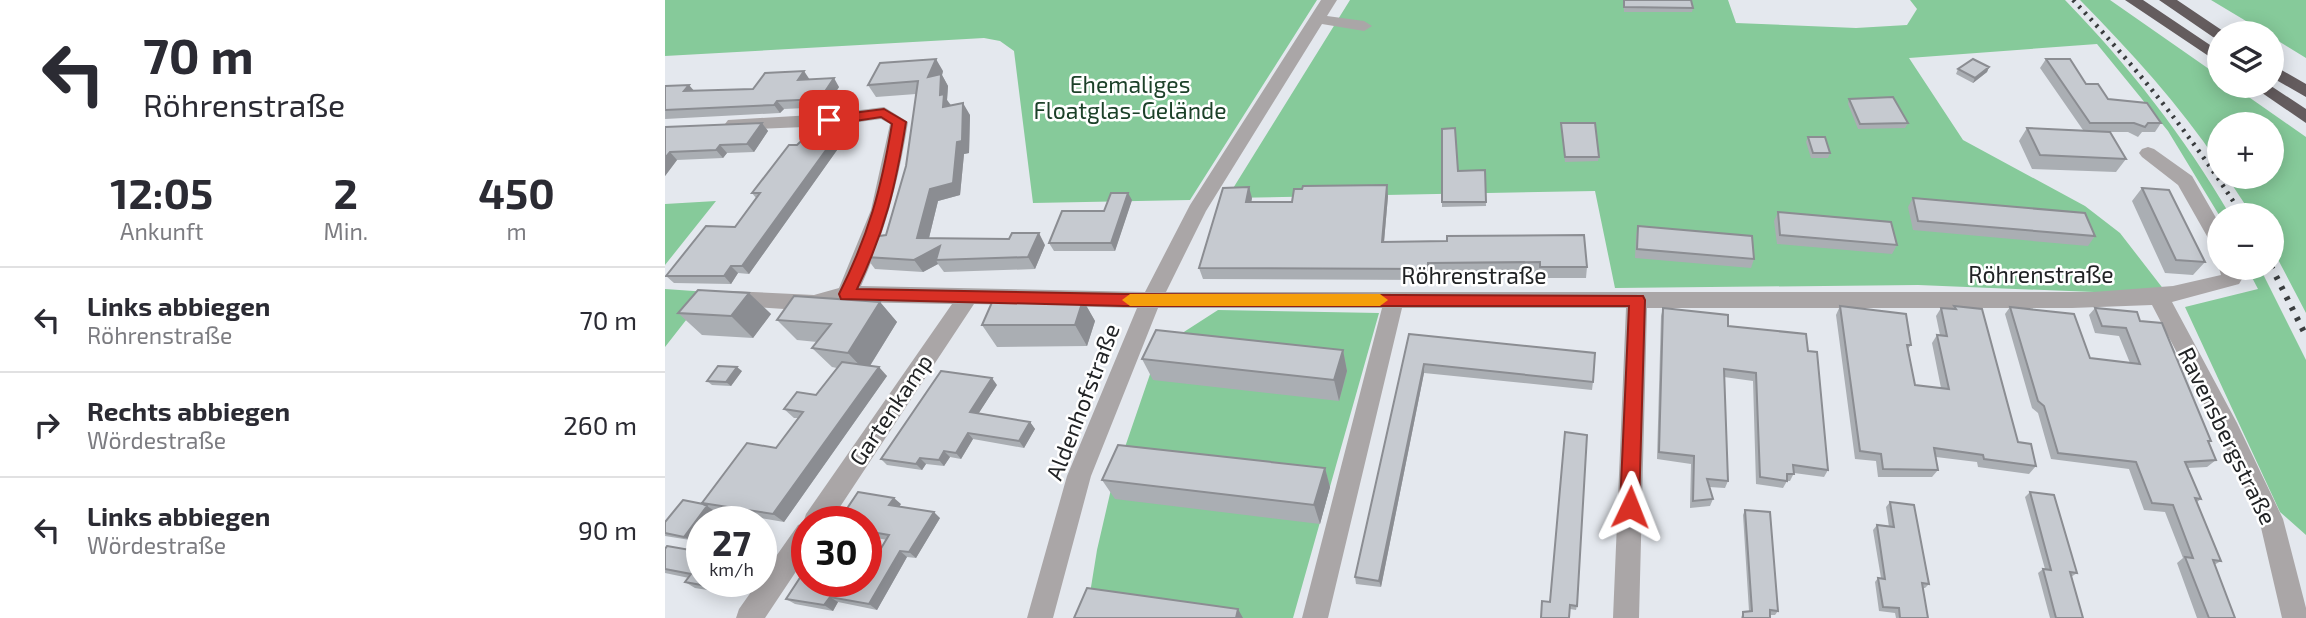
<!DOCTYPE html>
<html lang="de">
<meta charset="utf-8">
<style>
:root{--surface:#fff;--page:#f2f2f3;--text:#2b2b33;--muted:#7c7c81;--line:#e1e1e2}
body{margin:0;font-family:"Exo 2",sans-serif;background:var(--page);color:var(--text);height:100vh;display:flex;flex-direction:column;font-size:26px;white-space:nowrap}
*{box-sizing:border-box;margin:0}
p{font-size:23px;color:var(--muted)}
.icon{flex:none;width:38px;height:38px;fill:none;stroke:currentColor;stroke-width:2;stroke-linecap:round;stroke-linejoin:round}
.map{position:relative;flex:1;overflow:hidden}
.panel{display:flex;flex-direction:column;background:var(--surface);width:665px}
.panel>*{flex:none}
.top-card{background:#fff;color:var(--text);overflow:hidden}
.buttons{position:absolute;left:1542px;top:21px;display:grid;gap:14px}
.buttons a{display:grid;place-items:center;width:77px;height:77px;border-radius:50%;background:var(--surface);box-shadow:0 4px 18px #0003;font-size:35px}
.speed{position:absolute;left:21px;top:506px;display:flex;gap:14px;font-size:35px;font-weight:700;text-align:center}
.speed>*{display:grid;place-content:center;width:91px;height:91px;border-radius:50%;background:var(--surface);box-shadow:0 4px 18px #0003;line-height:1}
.speed small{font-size:18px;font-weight:400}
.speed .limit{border:10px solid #d22;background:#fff;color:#111}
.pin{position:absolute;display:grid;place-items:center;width:60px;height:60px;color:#fff;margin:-30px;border-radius:14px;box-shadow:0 4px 10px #0006}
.me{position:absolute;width:77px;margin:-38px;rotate:2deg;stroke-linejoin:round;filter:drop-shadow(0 0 5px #0008)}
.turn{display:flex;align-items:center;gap:24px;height:147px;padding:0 28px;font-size:32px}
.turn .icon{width:91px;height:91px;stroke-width:2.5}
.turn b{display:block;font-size:49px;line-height:60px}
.eta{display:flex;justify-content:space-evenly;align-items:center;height:119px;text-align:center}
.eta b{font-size:42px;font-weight:700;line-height:49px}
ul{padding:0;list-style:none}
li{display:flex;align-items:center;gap:21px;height:105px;padding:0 28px;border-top:2px solid var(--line)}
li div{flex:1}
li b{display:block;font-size:26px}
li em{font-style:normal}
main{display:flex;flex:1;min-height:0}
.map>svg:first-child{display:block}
</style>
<main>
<section class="panel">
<div class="top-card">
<div class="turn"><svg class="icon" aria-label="left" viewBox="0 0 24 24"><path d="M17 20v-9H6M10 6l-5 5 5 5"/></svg><div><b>70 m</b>Röhrenstraße</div></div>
</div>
<div class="eta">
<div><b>12:05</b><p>Ankunft</p></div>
<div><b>2</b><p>Min.</p></div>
<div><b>450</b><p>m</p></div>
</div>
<ul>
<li><svg class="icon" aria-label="left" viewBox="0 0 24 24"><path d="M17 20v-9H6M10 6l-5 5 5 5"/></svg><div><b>Links abbiegen</b><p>Röhrenstraße</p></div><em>70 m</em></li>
<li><svg class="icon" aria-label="right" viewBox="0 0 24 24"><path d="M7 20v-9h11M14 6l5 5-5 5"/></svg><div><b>Rechts abbiegen</b><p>Wördestraße</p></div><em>260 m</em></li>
<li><svg class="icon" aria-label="left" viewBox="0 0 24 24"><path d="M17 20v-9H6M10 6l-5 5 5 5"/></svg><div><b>Links abbiegen</b><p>Wördestraße</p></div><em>90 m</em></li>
</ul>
</section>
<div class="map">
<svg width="1641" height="618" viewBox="0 0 1641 618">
<rect width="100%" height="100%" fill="#e4e8ee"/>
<path fill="#86ca9a" d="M0,0H652L525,200L368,203L349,51L335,41L319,38L0,56Z
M685,0H1063L1071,23L1191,28L1242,25L1252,9L1245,0H1400C1464,66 1519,136 1565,215H1554L1503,131L1432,44L1244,58L1298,140L1420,206L1455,233L1503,295L1253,285L950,288L930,191L562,198Z
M1415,0H1445L1554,76V86H1568L1641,137V313L1607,248L1606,215H1587L1562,177H1606V124H1554V164C1514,104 1466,52 1415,0Z
M1546,0H1641V58L1607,37L1606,33H1601Z
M51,201L4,260L0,265V204Z
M1582,268H1595L1641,360V535L1615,512L1520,307L1593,289Z
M0,289L43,292L0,347Z
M553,310L714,313L628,618H421L432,550L447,485L494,348Z"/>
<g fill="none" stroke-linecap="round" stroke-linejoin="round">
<path fill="#aaa6a7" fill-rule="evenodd" d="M656,0H672L662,16L699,21L707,26L699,31L657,24L541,211L501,292H1428L1508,286L1556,275L1554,268H1574L1577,279L1574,284L1507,302L1572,423L1618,519L1641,608V618H1617L1594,519L1555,435L1487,305L1407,308H982L974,618H948L961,308H737L663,618H637L717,308H493L426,476L388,618H362L402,476L472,308L309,304L165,522H142V555L100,618H71L74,609L133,525L138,523L141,514L287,304L182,302L149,311L58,305L55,299L58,293L65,291L149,295L174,288L206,210L225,124L216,119L164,126L69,130L60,124L63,120L164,114L219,107L243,122C234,179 220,233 196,286L480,292L525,205Z
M1483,147L1489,149L1527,176L1554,223V247L1547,245L1513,185L1477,157L1474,153L1477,149Z"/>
<path fill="#645c5e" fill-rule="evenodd" d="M1460,0H1478L1554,51V63Z
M1494,0H1512L1561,33H1554V39L1548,37Z
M1606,64L1641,84V97L1606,77Z
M1587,86H1606L1641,109V123Z"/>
<path stroke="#3a3d3f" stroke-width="4.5" stroke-dasharray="2.5 6" stroke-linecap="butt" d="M1408,0C1471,67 1528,137 1577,215"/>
<path stroke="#3a3d3f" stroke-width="6" stroke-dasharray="3.5 8" stroke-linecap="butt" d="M1606,266L1641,336"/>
</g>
<path fill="#aaaeb3" d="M959,0H1026L1028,8L1027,12H959Z
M1381,59L1421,84L1443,99L1496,123L1490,132H1477L1473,137L1463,132H1445L1461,159L1451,172L1367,169L1354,141L1362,128L1418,130L1375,68Z
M1324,67L1322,72L1308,83L1291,74L1293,69Z
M278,71L277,75L283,86L282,100L286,105L305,115L304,153L299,154L295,195L273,201L264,238L380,245L370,269L279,272L273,264L258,272L210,269L201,257L221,235L241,166L251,94L211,97L203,85Z
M144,79L174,87L161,107L119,109L115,113L0,119V86L29,91L88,89Z
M1184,99L1243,123L1240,128L1193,129L1183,104Z
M97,123L103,131L89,152L62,153L58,158L12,160L0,176V127Z
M896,123L934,157L933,161L900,162Z
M177,128L182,136L84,274L73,273L66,284L9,283L1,276L70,227L91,198L87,193L132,145Z
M777,129L793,171L820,170L821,206L777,207Z
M1143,137L1165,153L1163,158H1146L1141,142Z
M1477,188L1540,262L1528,275L1500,273L1467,201Z
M723,196L719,242L922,267L921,278H874V273L764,274V280L538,279L534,268L587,198L586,202H627Z
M1248,198L1430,236L1423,246L1248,230L1243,207Z
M467,200L450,251H389L384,243L439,211Z
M1113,212L1232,245L1227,254L1112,244L1109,221Z
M973,226L1089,259L1086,268L970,258L971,235Z
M84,293L106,314L88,338L37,335L13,313Z
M418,300L430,321L422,346L332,347L317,325Z
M215,302L232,322L205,366L222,376L119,522L48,510L39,522H37V525L25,540L0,536V522L38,504L111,448L133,418H129L119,409L151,395L172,368L167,367L147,348L152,342L132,340L112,320Z
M1175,306L1246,345L1243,349L1250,385L1276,388L1267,343L1272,335H1275L1271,316L1276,308L1287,309L1289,306L1353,442L1371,466L1364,474L1313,467L1312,462L1271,457L1273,470L1267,477H1213L1211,461L1190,459L1171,315Z
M1345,307L1425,358L1465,363L1454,336L1430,333L1424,315L1430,308L1475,321L1546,441L1544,443L1551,460L1542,467L1523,468L1536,499L1532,502L1556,561L1549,565L1570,618H1532L1512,563L1518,558L1500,512L1479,510L1464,469L1386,459L1373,413L1367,408L1340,314Z
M998,308L1063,326L1143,351L1163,470L1159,477L1129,473L1125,481H1122L1118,488L1091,484L1088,381L1059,377L1063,481L1060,488L1044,487L1048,499L1045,506L1025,508L1026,464L992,459L996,316Z
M744,334L928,382L927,390L759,373L716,587L691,584L690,577Z
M678,350L682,371L674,401L488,380L477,359Z
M77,371L66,386L47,385L42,381Z
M332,385L313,414L365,422L370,429L359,448L308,439L296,459L285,457L279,466L261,464L257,470L222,465L216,459Z
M660,468L665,487L655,524L450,499L437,480Z
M1365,492L1412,573L1406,577L1418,618H1385L1373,573L1378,569H1380L1360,497Z
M1225,502L1264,584L1260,588H1257L1263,618H1231L1230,613L1214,611L1210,582L1213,578H1216L1208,530L1212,525L1224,527L1221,507Z
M236,504L234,507L275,518L251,558L242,557L212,610L173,602L168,611L130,604L121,599L203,570L222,540L201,536V522Z
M1080,510L1113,611L1110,615H1105V618H1076L1078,612L1084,611L1078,515Z
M0,549L77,581L67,594L30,588L20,582L24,578L0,573Z
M885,602L912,606L911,610L905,609Z"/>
<path fill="#8b8d92" d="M271,59L278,71L277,75L283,86L282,100L286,106L278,107L263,77Z
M1324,67L1322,72L1308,83L1310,78Z
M139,71L145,80H133Z
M169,78L174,87L161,107L155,99Z
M24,85L31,93L19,91Z
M112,101L119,109L115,113L109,105Z
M298,103L305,115L304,153L299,154L295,195L273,201L261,250L252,238L265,189L292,142Z
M97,123L103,131L89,152L82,144Z
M177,128L182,136L84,274L77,266Z
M55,145L62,153L58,158L51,150Z
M5,152L12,160L0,176V158Z
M722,185L723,196L718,253L717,242Z
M584,187L587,198L584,214L581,202Z
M463,193L467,200L450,251L446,243Z
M374,233L380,245L370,269L363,257Z
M275,246L271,260L273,264L258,272L249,260Z
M66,266L73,273L66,284L59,276Z
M84,293L106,314L88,338L66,316Z
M418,300L430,321L422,346L410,325Z
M215,302L232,322L201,372L183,353Z
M678,350L682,371L674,401L669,380Z
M759,364V373L716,587L714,581Z
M72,367L77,371L66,386L61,382Z
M214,367L222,376L119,522L108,514Z
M327,378L332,385L310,419L305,412Z
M365,422L370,429L359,448L354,441Z
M303,433L308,439L296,459L291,453Z
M279,451L285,457L279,466L274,460Z
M255,458L261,464L257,470L251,464Z
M660,468L665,487L655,524L649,505Z
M229,498L236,504L231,511L224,505Z
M42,506L48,510L39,522H37V525L25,540L19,537Z
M269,512L275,518L251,558L244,552Z
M235,551L242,557L212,610L204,604Z
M63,581H77L67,594L58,589Z
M165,597L173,602L168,611L159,605Z
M573,609L578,618H571Z"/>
<path fill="#c6cad0" stroke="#8b8d92" stroke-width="2" d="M959,0H1026L1028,8L959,7Z
M271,59L263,77L276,74L275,95L279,94L278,107L298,103L297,141L292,142L288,183L265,189L252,238L344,239L347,233H374L363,257L271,260L275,246L249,260L201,257L207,237L221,235L241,166L253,81L203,85L215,63Z
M1308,59L1324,67L1310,78L1293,69Z
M1381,59H1405L1421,84H1433L1443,99L1482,103L1496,123H1483L1480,127L1469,123H1425Z
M139,71L133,80L169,78L155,99L112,101L109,105L0,110V86L24,85L19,91L88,89L100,73Z
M1228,97L1243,123L1195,124L1184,99Z
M97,123L82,144L55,145L51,150L5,152L0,158V127Z
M896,123H930L934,157H900Z
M151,127L177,128L77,266H66L59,276H1L41,226L70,227L95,193H87L124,145H132Z
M790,128L793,171L820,170L821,202H777V129Z
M1362,128L1445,132L1461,159L1375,155Z
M1143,137H1160L1165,153H1148Z
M722,185L717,242L782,241V236L919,235L922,267H875V262L763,263V269L534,268L558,188L584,187L581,202H627L629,189H637L638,186Z
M1477,188L1504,190L1540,262L1511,260Z
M446,193H463L446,243H384L397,211H439Z
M1248,198L1420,213L1430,236L1253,221Z
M1113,212L1226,222L1232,245L1115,235Z
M973,226L1087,236L1089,259L972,249Z
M33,290L84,293L66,316L13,313Z
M129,296L215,302L183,353L147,348L166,324L112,320Z
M328,300H418L410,325H317Z
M1175,306L1241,314L1246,345H1242L1250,385L1284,389L1272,335L1282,336L1276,308L1291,309L1289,306L1317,309L1353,442L1366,444L1371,466L1319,459L1318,455L1269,448L1273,470L1218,469L1216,454L1195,451Z
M1345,307L1409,314L1425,358L1475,364L1461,328L1437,326L1430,308L1472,312L1475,321L1497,323L1546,441H1543L1551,460L1520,462L1536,499L1530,498L1556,561L1548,560L1570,618H1544L1520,557L1528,558L1508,505L1487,503L1471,462L1393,453L1379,406L1373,401Z
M998,308L1063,315V326L1141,334L1143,351L1152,352L1163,470L1128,465L1129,474H1122V481L1095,477L1091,373L1059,369L1063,481L1042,479L1048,499L1028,501L1029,456L994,452Z
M491,330L678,350L669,380L477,359Z
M744,334L930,353L928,382L759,364L714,581L690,577Z
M177,362L214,367L108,514L37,503L82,443L111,448L138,412L119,409L132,392L151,395Z
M53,366L72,367L61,382L42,381Z
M276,371L327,378L305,412L365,422L354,441L303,433L291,453L279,451L274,460L255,458L251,464L216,459Z
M900,432L922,435L912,606L905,605L904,618H876L877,601L885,602Z
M453,445L660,468L649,505L437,480Z
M193,492L229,498L224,505L269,512L244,552L235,551L204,604L165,597L159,605L121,599L142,567V581H201V570H203L224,535L201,531V522H173Z
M1365,492L1389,495L1412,573L1405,572L1418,618H1391L1378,569L1386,570Z
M18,500L38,504L42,506L19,537L0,533V522Z
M1225,502L1249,505L1264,584L1257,583L1263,618H1235L1234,608L1218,607L1213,578L1220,579L1212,525L1229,527Z
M1080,510L1105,512L1113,611L1105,610V618H1078V612L1087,611Z
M2,546L37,552V581H63L58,589L20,582L26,574L0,569V549Z
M422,588L573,609L571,618H409Z"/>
<path fill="#d93025" stroke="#8d1f18" stroke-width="2" d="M219,109L241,122C231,185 220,231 192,289L459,294L978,296L980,300L974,507L971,513L965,516L958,513L955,507L964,306H459L176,299L174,294C204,234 216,190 227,124L216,117L164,125L158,120L164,116Z"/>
<path fill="#f59e0b" d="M465,294H715L723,300L715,306H465L457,300Z"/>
<g text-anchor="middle" stroke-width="5" stroke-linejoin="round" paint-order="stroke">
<g font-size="23" fill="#1c4129" stroke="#fff">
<text x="465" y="93">Ehemaliges<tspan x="465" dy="26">Floatglas-Gelände</tspan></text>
</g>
<g font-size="23" fill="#212325" stroke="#fff">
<text x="1376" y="283">Röhrenstraße</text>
<text x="809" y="284">Röhrenstraße</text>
<text transform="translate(418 402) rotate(-69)" y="8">Aldenhofstraße</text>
<text transform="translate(226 410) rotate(-56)" y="8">Gartenkamp</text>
<text transform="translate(1562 436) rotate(64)" y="8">Ravensbergstraße</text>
</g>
</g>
</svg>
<div class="buttons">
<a><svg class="icon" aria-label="layers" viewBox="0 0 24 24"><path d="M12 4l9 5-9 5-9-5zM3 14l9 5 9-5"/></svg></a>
<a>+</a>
<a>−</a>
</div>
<div class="speed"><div>27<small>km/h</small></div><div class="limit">30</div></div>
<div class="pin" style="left:164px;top:120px;background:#d93025"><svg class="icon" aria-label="arrive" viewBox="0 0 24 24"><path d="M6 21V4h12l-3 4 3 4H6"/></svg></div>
<svg class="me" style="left:965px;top:507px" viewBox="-20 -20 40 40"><path d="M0-17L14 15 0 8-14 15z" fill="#d93025" stroke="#fff" stroke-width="4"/></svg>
</div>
</main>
